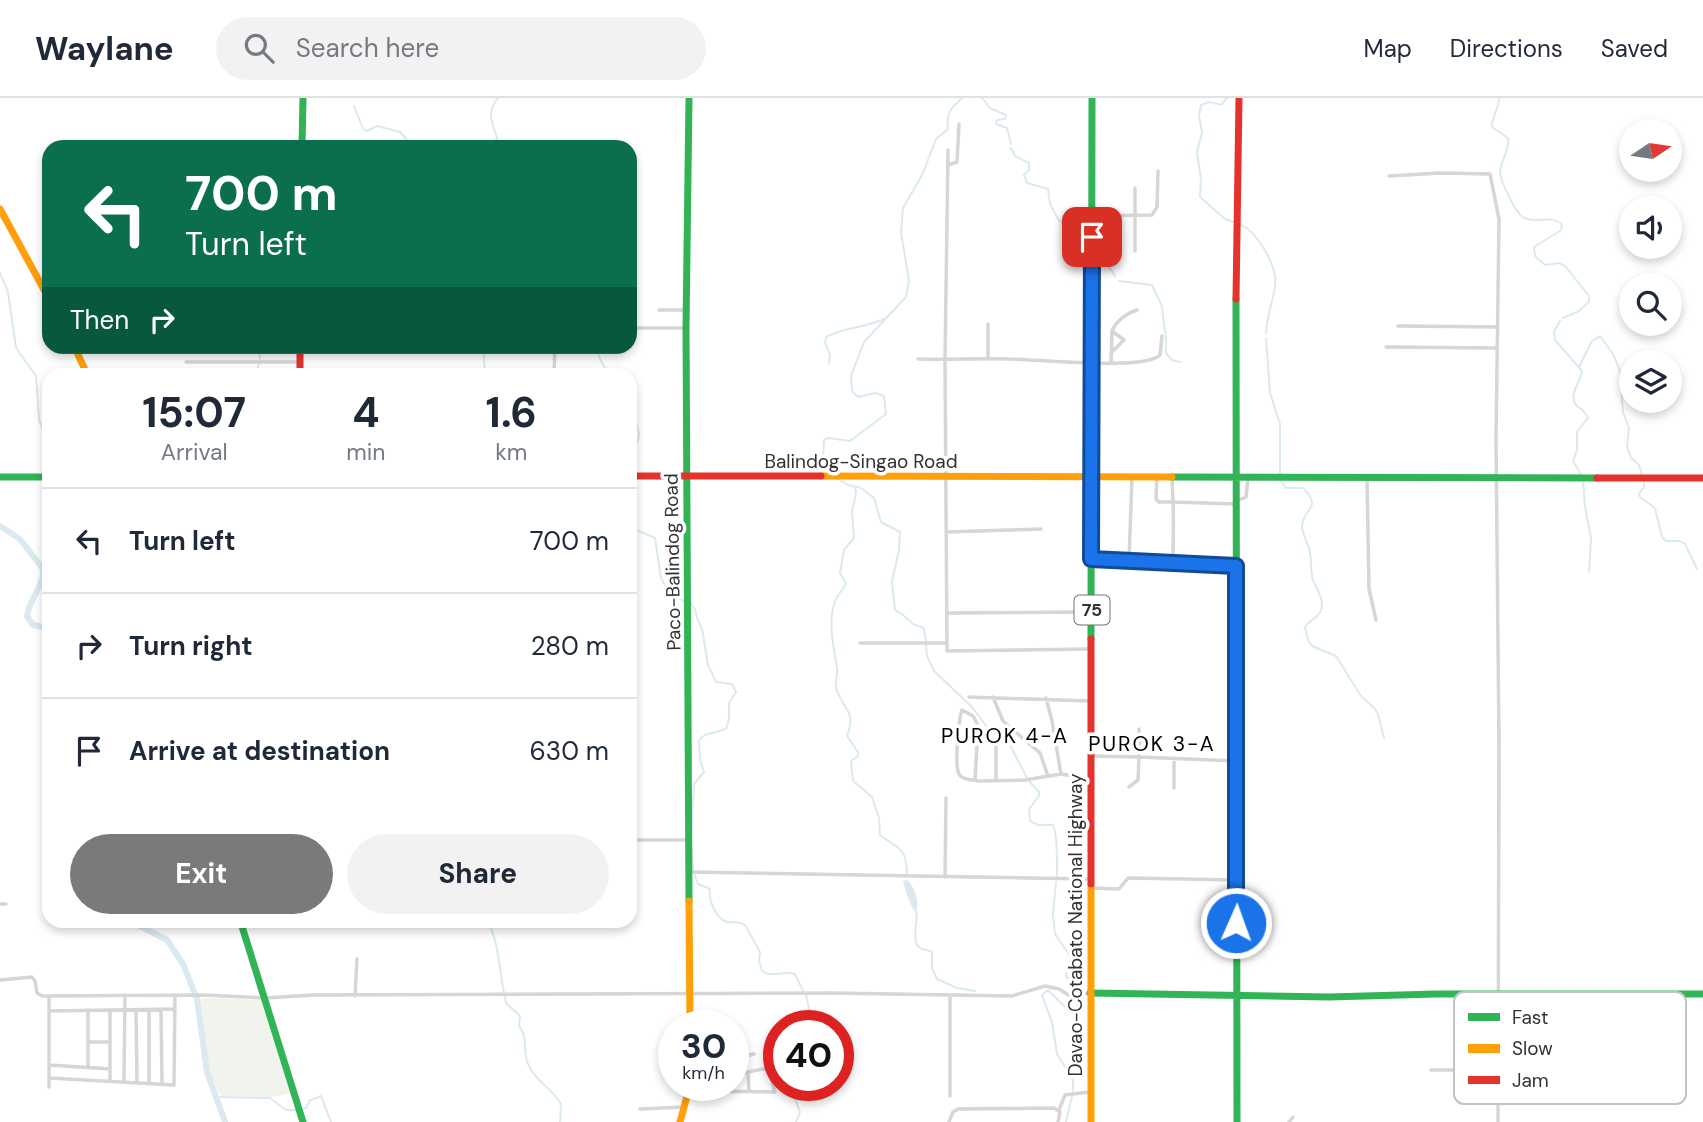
<!DOCTYPE html>
<style>
:root{--surface:#fff;--page:#f2f2f3;--text:#1f2937;--muted:#747a83;--line:#e0e1e3;--accent:#7a7a7a}
body{margin:0;font-family:"DM Sans",sans-serif;background:var(--page);color:var(--text);height:100vh;display:flex;flex-direction:column;font-size:26px;white-space:nowrap}
*{box-sizing:border-box;margin:0}
p{font-size:23px;color:var(--muted)}
.icon{flex:none;width:38px;height:38px;fill:none;stroke:currentColor;stroke-width:2;stroke-linecap:round;stroke-linejoin:round}
.map{position:relative;flex:1;overflow:hidden}
.panel{position:absolute;left:42px;top:270px;width:595px;height:560px;display:flex;flex-direction:column;background:var(--surface);border-radius:21px;box-shadow:0 4px 10px #0003}
.panel>*{flex:none}
.hud{position:absolute;left:42px;top:42px;width:595px;height:214px;border-radius:21px;box-shadow:0 4px 10px #0003;background:#0b6e4f;color:#fff;overflow:hidden}
.needle{width:46px;rotate:77deg}
.tools{position:absolute;left:1619px;top:21px;display:grid;gap:14px}
.tools a{display:grid;place-items:center;width:63px;height:63px;border-radius:50%;background:var(--surface);box-shadow:0 4px 10px #0003;font-size:35px}
.speed{position:absolute;left:658px;top:912px;display:flex;gap:14px;font-size:35px;font-weight:700;text-align:center}
.speed>*{display:grid;place-content:center;width:91px;height:91px;border-radius:50%;background:var(--surface);box-shadow:0 4px 10px #0003;line-height:1}
.speed small{font-size:18px;font-weight:400}
.speed .limit{border:10px solid #d22;background:#fff;color:#111}
.pin{position:absolute;display:grid;place-items:center;width:60px;height:60px;color:#fff;margin:-30px;border-radius:14px;box-shadow:0 4px 10px #0006}
.me{position:absolute;width:77px;margin:-38px;rotate:2deg;stroke-linejoin:round;filter:drop-shadow(0 0 5px #0008)}
.turn{display:flex;align-items:center;gap:24px;height:147px;padding:0 28px;font-size:32px}
.turn .icon{width:91px;height:91px;stroke-width:2.5}
.turn b{display:block;font-size:49px;line-height:60px}
.then{display:flex;align-items:center;height:66px;padding:0 28px;background:#0003;gap:14px;font-size:26px}
.eta{display:flex;justify-content:space-evenly;align-items:center;height:119px;text-align:center}
.eta b{font-size:42px;font-weight:700;line-height:49px}
.primary-button{display:flex;gap:14px;margin-top:auto;padding:14px 28px}
.primary-button a{flex:1;height:80px;border-radius:42px;background:var(--accent);color:#fff;font-size:28px;font-weight:700;line-height:80px;text-align:center}
.primary-button a+a{background:var(--page);color:var(--text)}
ul{padding:0;list-style:none}
li{display:flex;align-items:center;gap:21px;height:105px;padding:0 28px;border-top:2px solid var(--line)}
li div{flex:1}
li b{display:block;font-size:26px}
li em{font-style:normal}
header{display:flex;align-items:center;gap:42px;box-sizing:border-box;height:98px;padding:0 35px;background:var(--surface);border-bottom:2px solid var(--line)}
header strong{font-size:33px}
nav{display:flex;gap:38px;margin-inline-start:auto;font-size:24px}
.search{width:490px;height:63px;background:var(--page);display:flex;align-items:center;gap:18px;box-sizing:border-box;padding:0 24px;border-radius:38px;color:var(--muted);font-size:26px}
.map>svg:first-child{display:block}
</style>
<header>
<strong>Waylane</strong>
<div class="search"><svg class="icon" aria-label="search" viewBox="0 0 24 24"><circle cx="10" cy="10" r="6"/><path d="M15 15l6 6"/></svg>Search here</div>
<nav><a>Map</a><a>Directions</a><a>Saved</a></nav>
</header>
<div class="map">
<svg width="1703" height="1024" viewBox="0 0 1703 1024">
<rect width="100%" height="100%" fill="#fff"/>
<path fill="#f1f3ed" d="M208,900L261,902L290,995L270,999L222,998C204,980 204,927 200,901Z"/>
<path fill="#dbe9f0" d="M907,782C915,789 920,804 916,814C910,809 905,790 903,783Z"/>
<g fill="none" stroke-linecap="round" stroke-linejoin="round">
<path stroke="#dbe9f0" stroke-width="2" d="M982,0L990,10L1006,17L1005,21L997,22L996,26L1007,30L1011,46
M1227,0L1221,7L1209,4L1201,7L1199,17L1202,35L1197,54L1201,82L1200,99L1225,121L1233,124
M1499,0C1499,12 1491,20 1492,29L1508,40C1510,51 1502,61 1500,72C1499,81 1516,116 1524,120C1536,126 1548,117 1561,125L1562,130L1560,133L1534,149L1535,158L1545,167L1559,165L1565,168L1589,198V204L1579,213L1563,220
M354,8L363,31L367,33L377,28L400,34L413,49
M494,49L497,40C492,24 486,15 498,0
M1011,50L1015,58L1029,65V72L1024,77L1027,85L1048,91L1050,106L1058,121L1074,136L1087,157
M1239,126C1251,131 1256,139 1263,149C1287,188 1269,195 1266,235
M1097,159L1105,163L1115,178
M0,175L8,194L16,250L36,278L39,322L49,344
M1119,183L1152,187L1162,208L1165,235
M1560,223L1554,234L1555,242L1582,273C1581,283 1568,297 1576,307C1581,312 1585,312 1588,320L1577,334V352L1573,363L1582,378
M1166,237V255L1172,262L1180,264
M1266,240L1270,295L1280,326V377
M254,248L259,253L260,261
M483,248L485,276
M595,248C606,277 603,270 628,276
M829,266L830,257L825,244L826,239C844,229 865,230 884,221
M1579,269L1592,243L1600,238L1613,256L1620,273L1623,314L1629,330L1627,349L1631,360L1639,367L1642,377
M255,276L259,266
M630,278C638,289 630,299 631,311C634,327 648,338 630,352
M833,376L823,363L824,342L828,340L850,343L886,316L884,298L876,295L858,299L852,293L851,278L864,244L906,199L909,183L901,134L903,110L923,75L936,41L948,31C946,15 950,11 962,0
M837,380L848,387L861,390L874,400L881,424L900,434L899,452L892,483L895,512L903,517L913,526L924,530L926,544
M1583,382L1585,409L1591,440L1589,474
M1281,383L1286,390H1303C1324,411 1302,411 1302,428C1302,437 1309,446 1310,455C1312,464 1310,474 1313,482C1316,491 1323,498 1322,509C1320,520 1310,521 1305,529L1308,542L1312,548L1336,558L1361,598L1375,611L1378,616L1384,640
M1644,383V389L1639,396L1640,399L1655,410L1662,439L1666,443H1680L1685,446L1697,471
M855,389L856,396L852,413L854,440L844,452L840,475L846,485C844,491 840,494 837,499C826,520 834,549 837,571C838,578 834,585 837,593C845,614 856,613 847,638L858,654V658L851,663L853,683L872,699L879,720L880,737C899,752 906,748 907,776
M630,429L655,440L661,480L664,486L686,506
M691,506L695,511L697,520L702,531L708,567L716,584L732,586L736,594L729,605V621L726,631L705,637L699,642L700,661L704,674L694,686L691,740L693,772
M926,547L927,558L934,573L972,609L987,629L1010,647L1027,680
M1029,683L1039,694V698L1029,711L1030,723L1038,727H1053C1058,738 1057,765 1057,778
M694,775L698,786L710,791C708,801 716,822 728,824C736,825 738,823 745,827L760,854L759,862L762,873C773,880 784,872 795,876L803,893
M1056,784L1053,816L1055,836L1072,861L1066,877L1076,895
M916,813C919,822 910,843 920,850C924,852 928,852 932,854V870L937,881L957,890L975,893
M487,822C499,844 499,870 504,895
M505,899L506,905L520,918L519,928C529,940 522,952 528,966C534,982 553,991 561,1006L560,1024
M801,928L810,915L806,897
M790,987L800,1014L796,1024
M1073,993V982L1057,956L1052,924L1042,897L1048,892L1071,915L1077,913V900
M216,999L270,1000L286,1012H296
M303,1011L307,1009L309,1003L321,998L331,1024
M1066,1024L1072,998"/>
<path stroke="#dbe9f0" stroke-width="6" d="M0,428L20,441L43,471C45,487 29,501 27,518L33,527L49,530
M128,822L167,842L183,866L197,901L207,974L225,1024"/>
<path stroke="#d6d6d6" stroke-width="3.5" d="M948,52L945,262L947,553L1089,551
M948,67L957,64L959,26
M1389,78L1440,75L1490,76L1499,121L1496,341L1499,646L1498,1024
M1135,90V153
M1092,118L1152,117L1157,109L1158,73
M659,212H686
M1398,228L1497,229
M630,230H686
M1112,233C1116,223 1127,215 1137,212
M1386,249L1497,250
M918,261C949,262 980,260 1010,261C1037,261 1144,273 1160,257L1162,238
M988,261V226
M186,264H300
M1111,265L1112,233L1124,242L1111,255
M554,276L555,248
M1157,379L1156,401L1159,404H1173L1172,379
M1367,380L1369,491L1376,522
M1237,403L1246,399L1248,380
M946,434L1041,431
M1094,461L1236,468
M1129,463L1132,378
M1173,465C1173,445 1174,425 1173,404L1236,406
M947,515L1092,514
M860,545H947
M969,599L1089,603
M993,599L1003,623L1040,655L1048,678
M1046,600L1052,623L1061,676
M1139,631V659L1236,663
M996,648V683
M1093,658L1139,659L1138,682L1129,689
M975,682L978,627L973,618L962,612C959,621 954,667 959,676C962,682 973,682 980,683L1025,682L1061,676L1091,681
M1174,690V661
M630,742H690
M690,774L1090,781
M945,779L946,700
M1092,790L1119,791L1128,780L1237,782
M0,806H6
M0,882L32,879L35,883L37,895L42,898L203,897L265,900L313,897L832,895L1012,898L1045,888L1059,891L1070,898L1090,895
M355,898L357,861
M161,911L162,986
M88,912V969
M110,912V983
M136,912L137,985
M49,913L175,911
M88,944H110
M1478,955L1479,972
M733,961L754,956
M50,967L110,971
M1431,972H1498
M748,974L749,993
M49,980L174,987L175,897
M124,984L125,897
M149,986V912
M49,989V898
M689,993L775,994L768,970L733,977
M950,998V897
M640,1011L683,1009
M1059,1012L1065,997L1089,994
M949,1024L953,1014L958,1011L1054,1010L1060,1014L1058,1024
M1289,1024L1293,1019"/>
<path stroke="#30b455" stroke-width="7" d="M689,0L686,230L689,803
M302,49L303,0
M1236,201L1237,1024
M0,379H49
M1172,379L1597,380
M1091,541L1092,0
M240,822L303,1024
M1090,895L1329,899L1436,896H1703"/>
<path stroke="#ff9f0a" stroke-width="7" d="M0,111L49,201
M74,248L87,276
M821,378L1172,379
M689,803L690,928
M680,1024L690,987
M1091,1024V786"/>
<path stroke="#e5322d" stroke-width="7" d="M1236,201L1239,0
M300,248V276
M630,378H821
M1597,380H1703
M1091,786V541"/>
</g>
<g fill="none" stroke-linecap="round" stroke-linejoin="round">
<defs>
<path id="route" d="M1092,139L1091,461L1236,468V825"/>
</defs>
<use href="#route" stroke="#114b97" stroke-width="18"/>
<use href="#route" stroke="#1a73e8" stroke-width="12"/>
</g>
<g text-anchor="middle" stroke-width="7" stroke-linejoin="round" paint-order="stroke">
<rect fill="#fff" stroke="#707070" stroke-width="2" x="1074.5" y="497.5" width="35" height="29" rx="5"/>
<g font-size="18" font-weight="bold" fill="#323232">
<text x="1092" y="518">75</text>
</g>
<g font-size="19" fill="#323232" stroke="#fff">
<text x="861" y="370">Balindog-Singao Road</text>
<text transform="translate(672 464) rotate(-91)" y="7">Paco-Balindog Road</text>
<text transform="translate(1075 827) rotate(-90)" y="7">Davao-Cotabato National Highway</text>
</g>
<g font-size="21" letter-spacing="2" fill="#000" stroke="#fff">
<text x="1005" y="645">PUROK 4-A</text>
<text x="1152" y="653">PUROK 3-A</text>
</g>
</g>
<rect x="1454" y="894" width="232" height="112" rx="10" fill="#fff" stroke="#c2c2c2" stroke-width="2"/>
<rect x="1468" y="915" width="32" height="8" fill="#30b455"/>
<rect x="1468" y="946" width="32" height="9" fill="#ff9f0a"/>
<rect x="1468" y="978" width="32" height="8" fill="#e5322d"/>
<g font-size="19" fill="#323232">
<text x="1512" y="926">Fast</text>
<text x="1512" y="957">Slow</text>
<text x="1512" y="989">Jam</text>
</g>
</svg>
<div class="tools">
<a><svg class="needle" viewBox="-14 -14 28 28"><path d="M0-13l5 13h-10z" fill="#e53935"/><path d="M0 13l5-13h-10z" fill="#747a83"/></svg></a>
<a><svg class="icon" aria-label="sound" viewBox="0 0 24 24"><path d="M4 9h4l5-4v14l-5-4H4zM17 9q2 3 0 6"/></svg></a>
<a><svg class="icon" aria-label="search" viewBox="0 0 24 24"><circle cx="10" cy="10" r="6"/><path d="M15 15l6 6"/></svg></a>
<a><svg class="icon" aria-label="layers" viewBox="0 0 24 24"><path d="M12 4l9 5-9 5-9-5zM3 14l9 5 9-5"/></svg></a>
</div>
<div class="speed"><div>30<small>km/h</small></div><div class="limit">40</div></div>
<div class="pin" style="left:1092px;top:139px;background:#d93025"><svg class="icon" aria-label="arrive" viewBox="0 0 24 24"><path d="M6 21V4h12l-3 4 3 4H6"/></svg></div>
<svg class="me" style="left:1236px;top:825px" viewBox="-20 -20 40 40"><circle r="17" fill="#1a73e8" stroke="#fff" stroke-width="3"/><path d="M0-11L8 9 0 5-8 9z" fill="#fff"/></svg>
<div class="hud">
<div class="turn"><svg class="icon" aria-label="left" viewBox="0 0 24 24"><path d="M17 20v-9H6M10 6l-5 5 5 5"/></svg><div><b>700 m</b>Turn left</div></div>
<div class="then">Then<svg class="icon" aria-label="right" viewBox="0 0 24 24"><path d="M7 20v-9h11M14 6l5 5-5 5"/></svg></div>
</div>
<section class="panel">
<div class="eta">
<div><b>15:07</b><p>Arrival</p></div>
<div><b>4</b><p>min</p></div>
<div><b>1.6</b><p>km</p></div>
</div>
<ul>
<li><svg class="icon" aria-label="left" viewBox="0 0 24 24"><path d="M17 20v-9H6M10 6l-5 5 5 5"/></svg><div><b>Turn left</b></div><em>700 m</em></li>
<li><svg class="icon" aria-label="right" viewBox="0 0 24 24"><path d="M7 20v-9h11M14 6l5 5-5 5"/></svg><div><b>Turn right</b></div><em>280 m</em></li>
<li><svg class="icon" aria-label="arrive" viewBox="0 0 24 24"><path d="M6 21V4h12l-3 4 3 4H6"/></svg><div><b>Arrive at destination</b></div><em>630 m</em></li>
</ul>
<div class="primary-button"><a>Exit</a><a>Share</a></div>
</section>
</div>
